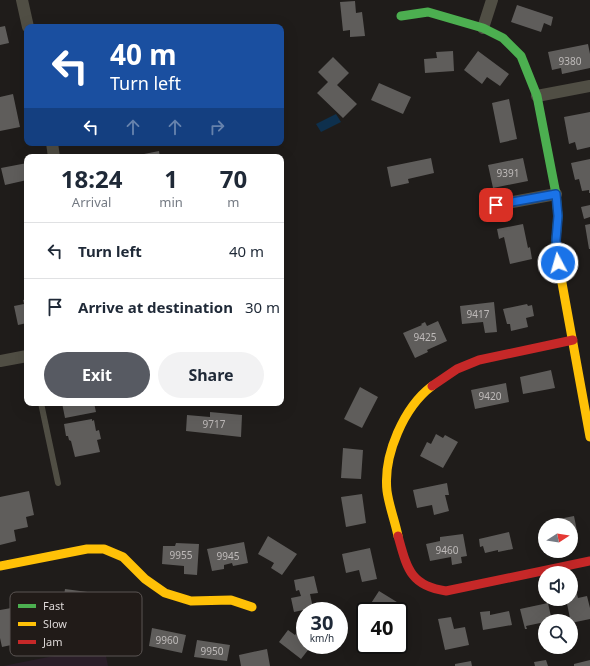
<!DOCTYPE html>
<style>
:root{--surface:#fff;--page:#f2f2f3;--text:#1f2937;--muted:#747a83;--line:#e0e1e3;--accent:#575a62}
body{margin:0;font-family:"Noto Sans",sans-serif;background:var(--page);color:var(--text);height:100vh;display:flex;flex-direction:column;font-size:15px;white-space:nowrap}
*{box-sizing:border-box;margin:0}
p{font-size:13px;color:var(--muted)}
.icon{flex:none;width:22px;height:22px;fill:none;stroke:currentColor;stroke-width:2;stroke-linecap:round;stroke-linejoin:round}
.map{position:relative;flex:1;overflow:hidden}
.side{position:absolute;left:24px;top:154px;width:260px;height:252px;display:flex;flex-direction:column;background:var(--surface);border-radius:8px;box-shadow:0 4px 16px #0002}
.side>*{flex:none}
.guide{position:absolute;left:24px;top:24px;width:260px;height:122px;border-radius:8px;box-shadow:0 4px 16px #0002;background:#1a4fa0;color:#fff;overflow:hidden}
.needle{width:26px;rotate:78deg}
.tools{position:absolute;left:538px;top:518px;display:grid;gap:8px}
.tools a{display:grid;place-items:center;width:40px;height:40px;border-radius:50%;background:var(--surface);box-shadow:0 4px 16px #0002;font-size:20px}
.speed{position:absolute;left:296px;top:602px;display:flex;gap:8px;font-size:20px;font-weight:700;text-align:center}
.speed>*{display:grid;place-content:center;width:52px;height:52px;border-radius:50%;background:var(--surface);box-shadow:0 4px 16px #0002;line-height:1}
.speed small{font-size:10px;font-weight:400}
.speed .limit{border:2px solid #111;border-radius:6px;background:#fff;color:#111}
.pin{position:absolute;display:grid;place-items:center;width:34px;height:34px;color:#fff;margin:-17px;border-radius:8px;box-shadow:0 2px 6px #0006}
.me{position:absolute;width:44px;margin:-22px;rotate:354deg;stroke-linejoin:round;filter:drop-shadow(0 0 3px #0008)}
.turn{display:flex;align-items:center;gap:14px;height:84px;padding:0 20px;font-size:18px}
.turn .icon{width:52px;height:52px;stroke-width:2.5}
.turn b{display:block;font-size:28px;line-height:34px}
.lanes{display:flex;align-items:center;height:38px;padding:0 20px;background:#0003;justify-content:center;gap:20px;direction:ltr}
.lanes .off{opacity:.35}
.eta{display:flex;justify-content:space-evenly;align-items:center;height:68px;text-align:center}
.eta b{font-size:24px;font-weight:700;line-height:28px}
.primary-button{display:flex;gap:8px;margin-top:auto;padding:8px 20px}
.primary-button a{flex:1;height:46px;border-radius:24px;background:var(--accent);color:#fff;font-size:16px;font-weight:700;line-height:46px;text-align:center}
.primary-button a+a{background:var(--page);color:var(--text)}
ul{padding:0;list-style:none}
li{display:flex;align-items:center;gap:12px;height:56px;padding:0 20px;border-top:1px solid var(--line)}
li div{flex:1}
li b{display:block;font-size:15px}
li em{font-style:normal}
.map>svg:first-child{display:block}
</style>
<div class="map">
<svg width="590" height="666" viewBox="0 0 590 666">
<rect width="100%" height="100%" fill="#1f1c1a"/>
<path fill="#2a1e28" d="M104,646L108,666H3Z"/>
<path fill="#0e304d" d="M336,114L341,122L321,132L316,124Z"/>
<path fill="#5f5d5b" d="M355,1L356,13L362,12L365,36L350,37V30L343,31L340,2Z
M517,5L553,17L551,26L544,23L541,32L511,22Z
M5,26L9,43L0,45V27Z
M588,44L590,54V68L562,74L561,68L552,70L548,52Z
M453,51L454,71L425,73L424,59L437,58L436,52Z
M478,51L509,74L500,86L487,77L482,84L464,70Z
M333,57L349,73L337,85L357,104L343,118L317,93L328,82L318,72Z
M379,83L411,97L403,114L371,100Z
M13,94L20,127L0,131V97Z
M509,99L517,139L500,143L492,103Z
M590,112V147L577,150L575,142L569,144L564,117Z
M159,151L160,157H145L144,154Z
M431,158L434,173L408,179L409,183L391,187L387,167Z
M523,158L528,181L493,188L488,165Z
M590,159V193H589V190L582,191L579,179L575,180L571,163Z
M27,163V180L5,185L1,168Z
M590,205V217L584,219L581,207Z
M523,224L528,248L530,247L532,259L510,264L504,237L499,239L497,229Z
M590,224V249H589L585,225Z
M27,299V323L18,325L14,306L24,304L23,300Z
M494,302L497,332L485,333L483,322L462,324L460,306Z
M527,304L528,306L532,305L534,316L526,318L528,327L511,331L510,324H507L503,309Z
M438,321L447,341L427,350L428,352L415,358L403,333L422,325L421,324L425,322L427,326Z
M551,370L555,388L523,394L520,377Z
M506,383L509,402L475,409L471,390Z
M360,387L378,397L362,428L344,419Z
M62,403H94L96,412L65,418Z
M210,412L242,415L241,437L186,431L187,415L210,417Z
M92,419V421L94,420L96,431L99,430L101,439L97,440L100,452L75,457L71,441L69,440L68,436H66L64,424Z
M436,434L443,438L445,435L458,442L443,468L420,456L427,442L431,444Z
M343,448L363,450L361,479L341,478Z
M447,483L449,495H445L449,511L434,515L432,505L417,508L413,490Z
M29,491L34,515L26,517L28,527L14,530L16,541L0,545V497Z
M362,494L366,523L346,527L341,497Z
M574,516L578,536L571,537V525H547L559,522V519Z
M509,532L513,549L498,552V550L485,553L483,546L480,547L479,539Z
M463,534L467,556L461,557L462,563L452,565L451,557L430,561L426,544L440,541V537Z
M268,536L297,554L282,575L271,568L274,563L258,554Z
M244,542L248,563L233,566L232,563L224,565V569L212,571L207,549Z
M176,543L199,544L197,575L184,574V566L162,564L163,546H175Z
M370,548L377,579L362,582L359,570L346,573L342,554Z
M314,576L318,593L310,594L313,608L294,612L291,598L301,596L299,590L296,591L294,580Z
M65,589L95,593L92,613L62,609Z
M576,590L578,598L587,596L590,608V619L571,623L566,599H571V591Z
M379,591L405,607L399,616V611H366Z
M548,603L552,621H545V622L526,626L527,629H525L520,609Z
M17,607L25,642L2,647L0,638V610Z
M490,611V615L509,611L512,625L483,630L480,612Z
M451,617L454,629L465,627L469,645L445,650L438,619Z
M305,622V645H312L301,659L279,642L288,630L295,635Z
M152,628L186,635L182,653L149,646Z
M197,640L230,645L227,661L194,657Z
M267,649L270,666H241L239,655Z
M546,660L548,666H535L534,662Z
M590,660V666H574V664Z
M471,661L472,666H455V664Z"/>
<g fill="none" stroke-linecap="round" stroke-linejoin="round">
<path stroke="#504e44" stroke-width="6" d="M41,403L58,483"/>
<path stroke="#504e44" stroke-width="12" d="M22,0L28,27
M483,28L492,0
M537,96L590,86
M52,143L54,157
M496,205L556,194
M0,361L27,356"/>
<path stroke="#4caf50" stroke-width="9" d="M401,16L428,12L483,28L503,38L521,56L537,96L556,194L558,216L556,240L558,261"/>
<path stroke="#ffc107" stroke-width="9" d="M558,261L590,437
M398,536C395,521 389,506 387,491C383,455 404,407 432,386
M0,566L87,549H104L123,557L145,579L165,593L191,601L231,600L252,607"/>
<path stroke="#c62828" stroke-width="9" d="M432,386L457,369L479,360L573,340
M398,536C407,568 410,586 446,591L590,561"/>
</g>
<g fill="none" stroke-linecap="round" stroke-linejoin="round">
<defs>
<path id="route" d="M496,205L556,194L558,216L556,240L558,263"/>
</defs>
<use href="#route" stroke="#114b97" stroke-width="10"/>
<use href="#route" stroke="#1a73e8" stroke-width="7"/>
</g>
<g text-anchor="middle" stroke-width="4" stroke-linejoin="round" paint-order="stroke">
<g font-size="10" fill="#bebab9">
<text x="570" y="65">9380</text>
<text x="508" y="177">9391</text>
<text x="478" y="318">9417</text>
<text x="425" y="341">9425</text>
<text x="490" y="400">9420</text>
<text x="214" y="428">9717</text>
<text x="447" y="554">9460</text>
<text x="181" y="559">9955</text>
<text x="228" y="560">9945</text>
<text x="167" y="644">9960</text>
<text x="212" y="655">9950</text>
</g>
</g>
<rect x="10" y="592" width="132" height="64" rx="6" fill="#211b18" stroke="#5a5452" stroke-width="1"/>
<rect x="18" y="604" width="18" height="4" fill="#4caf50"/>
<rect x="18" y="622" width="18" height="4" fill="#ffc107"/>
<rect x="18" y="640" width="18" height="4" fill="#c62828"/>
<g font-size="11" fill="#ded9d8">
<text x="43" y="610">Fast</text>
<text x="43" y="628">Slow</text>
<text x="43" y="646">Jam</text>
</g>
</svg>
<div class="tools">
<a><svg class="needle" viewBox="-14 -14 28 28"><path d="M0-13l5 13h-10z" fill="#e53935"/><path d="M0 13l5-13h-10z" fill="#747a83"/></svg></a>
<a><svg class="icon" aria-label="sound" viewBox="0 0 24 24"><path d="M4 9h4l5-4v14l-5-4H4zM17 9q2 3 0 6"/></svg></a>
<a><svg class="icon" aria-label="search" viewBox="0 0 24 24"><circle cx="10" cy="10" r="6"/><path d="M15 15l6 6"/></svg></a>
</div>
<div class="speed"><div>30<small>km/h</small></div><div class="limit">40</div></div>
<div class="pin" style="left:496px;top:205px;background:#d93025"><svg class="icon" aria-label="arrive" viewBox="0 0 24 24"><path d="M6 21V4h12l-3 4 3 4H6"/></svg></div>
<svg class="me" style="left:558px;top:263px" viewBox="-20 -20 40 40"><circle r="17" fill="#1a73e8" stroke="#fff" stroke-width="3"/><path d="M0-11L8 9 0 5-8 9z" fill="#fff"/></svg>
<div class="guide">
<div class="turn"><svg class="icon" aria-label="left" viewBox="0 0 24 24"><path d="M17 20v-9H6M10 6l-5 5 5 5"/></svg><div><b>40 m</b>Turn left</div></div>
<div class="lanes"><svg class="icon" aria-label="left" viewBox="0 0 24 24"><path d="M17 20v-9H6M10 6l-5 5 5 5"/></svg><svg class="icon off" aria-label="ahead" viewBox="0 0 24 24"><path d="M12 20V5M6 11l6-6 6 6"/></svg><svg class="icon off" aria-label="ahead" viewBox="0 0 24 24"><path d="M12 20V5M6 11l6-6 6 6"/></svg><svg class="icon off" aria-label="right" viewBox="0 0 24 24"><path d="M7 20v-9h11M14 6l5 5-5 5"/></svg></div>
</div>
<section class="side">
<div class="eta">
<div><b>18:24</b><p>Arrival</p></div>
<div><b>1</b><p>min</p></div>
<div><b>70</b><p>m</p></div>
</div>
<ul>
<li><svg class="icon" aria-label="left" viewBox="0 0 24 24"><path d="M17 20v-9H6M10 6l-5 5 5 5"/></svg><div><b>Turn left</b></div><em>40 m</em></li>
<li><svg class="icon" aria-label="arrive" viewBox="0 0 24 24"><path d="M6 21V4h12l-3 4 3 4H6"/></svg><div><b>Arrive at destination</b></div><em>30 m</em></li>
</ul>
<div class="primary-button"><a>Exit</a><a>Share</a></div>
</section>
</div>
